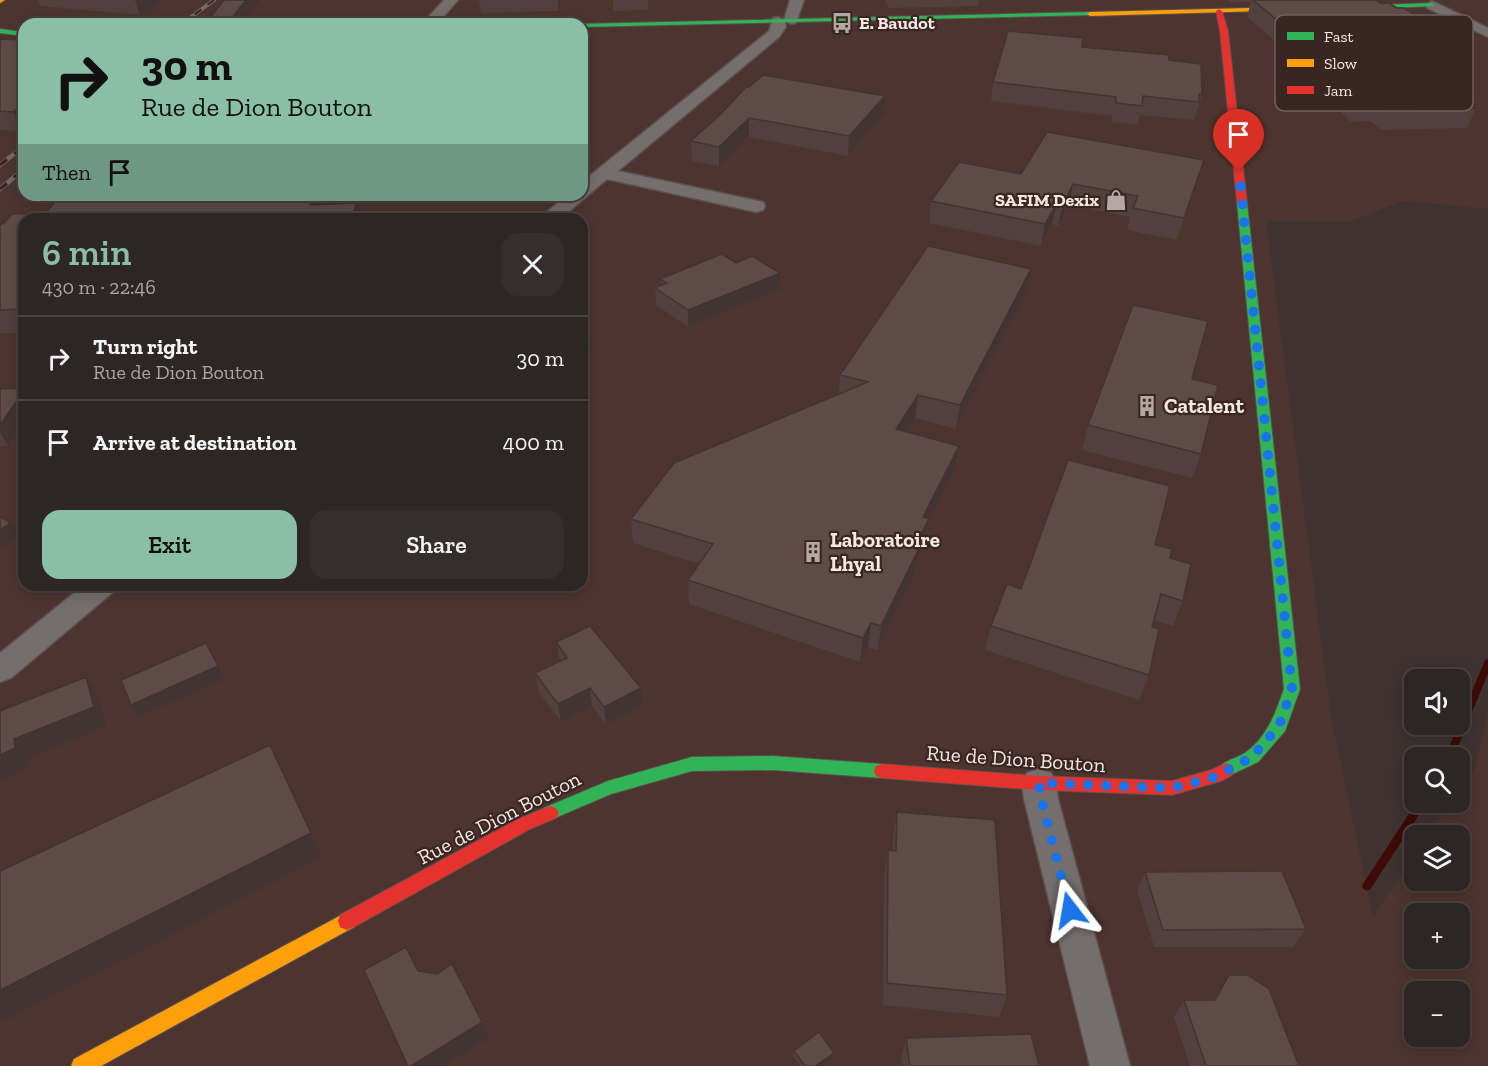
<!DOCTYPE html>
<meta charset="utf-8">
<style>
:root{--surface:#2e2625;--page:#362e2d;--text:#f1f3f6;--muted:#a7a5a7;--line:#494342;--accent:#8abfa5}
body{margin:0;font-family:"Zilla Slab",serif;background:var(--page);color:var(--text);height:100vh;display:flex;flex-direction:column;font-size:22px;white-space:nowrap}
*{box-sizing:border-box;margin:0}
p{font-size:20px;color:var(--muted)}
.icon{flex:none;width:33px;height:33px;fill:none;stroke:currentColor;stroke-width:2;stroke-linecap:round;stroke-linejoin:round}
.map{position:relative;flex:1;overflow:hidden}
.panel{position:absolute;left:18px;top:213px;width:570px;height:378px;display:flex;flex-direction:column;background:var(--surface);border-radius:18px;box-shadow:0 3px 15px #0003,0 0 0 2px var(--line)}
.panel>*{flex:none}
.guide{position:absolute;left:18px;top:18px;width:570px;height:183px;border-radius:18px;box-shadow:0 3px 15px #0003,0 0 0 2px var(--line);background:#8abfa5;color:#111;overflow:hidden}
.buttons{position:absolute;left:1404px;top:669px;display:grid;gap:12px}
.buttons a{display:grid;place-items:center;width:66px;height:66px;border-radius:12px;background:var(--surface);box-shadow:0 3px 15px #0003,0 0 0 2px var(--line);font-size:30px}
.pin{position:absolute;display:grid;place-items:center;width:51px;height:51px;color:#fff;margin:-62px -26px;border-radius:50% 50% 50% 0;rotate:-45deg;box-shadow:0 0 6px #0007}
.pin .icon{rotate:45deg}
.me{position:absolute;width:66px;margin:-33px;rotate:346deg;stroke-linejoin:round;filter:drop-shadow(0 0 4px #0008)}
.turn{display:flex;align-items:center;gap:21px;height:126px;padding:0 24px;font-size:27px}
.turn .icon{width:78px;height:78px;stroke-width:2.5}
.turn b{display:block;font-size:42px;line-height:51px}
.then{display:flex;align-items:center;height:57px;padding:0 24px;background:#0003;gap:12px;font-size:22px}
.round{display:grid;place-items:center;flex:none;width:63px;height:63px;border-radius:18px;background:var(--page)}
.headline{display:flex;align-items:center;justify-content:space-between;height:102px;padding:0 24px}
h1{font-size:36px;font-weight:600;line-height:45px;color:var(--accent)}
.action{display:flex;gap:12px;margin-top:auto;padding:12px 24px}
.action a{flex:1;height:69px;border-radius:18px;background:var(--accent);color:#111;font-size:24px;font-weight:600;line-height:69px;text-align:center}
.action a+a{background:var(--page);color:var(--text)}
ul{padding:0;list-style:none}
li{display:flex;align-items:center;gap:18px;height:84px;padding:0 24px;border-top:2px solid var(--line)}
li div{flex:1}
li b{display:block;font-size:22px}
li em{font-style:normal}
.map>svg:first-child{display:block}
</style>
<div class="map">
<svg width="1488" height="1066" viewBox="0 0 1488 1066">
<rect width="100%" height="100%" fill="#3e3331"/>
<path fill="#4d342f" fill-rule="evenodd" d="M0,0H1488V209L1404,201L1347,222L1266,221L1331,717L1373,916L1414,856V880H1460V836L1428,835L1451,803L1460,802V790L1474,769L1488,714V1066H0ZM24,24H582V195H24ZM24,219H582V585H24ZM1414,914H1460V958H1414ZM1414,992H1460V1036H1414Z"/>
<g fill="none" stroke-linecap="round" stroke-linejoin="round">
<path stroke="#3e0b07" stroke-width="8" d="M1453,748L1488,663"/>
<path stroke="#3e0b07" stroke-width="9" d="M1449,758L1454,747
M1367,886L1422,802"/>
<defs>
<path id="street" d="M444,0H458L437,24H422Z
M790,0H804L796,23L791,24L785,21L786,27L779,37L618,171L763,202L765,206L763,210L756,212L607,179L560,219H539L567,195H582V182L769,31L773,18L778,17L784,20Z
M1432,1L1488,28V37L1427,8L1425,5Z
M84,585H117L113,592L11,678L0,682V653Z
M1039,769L1051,773L1056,783L1058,799L1130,1066H1090L1024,799L1022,783L1027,773Z"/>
<path id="fast" d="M1432,3L1434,6L1352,10L1349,8L1352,6Z
M1090,12L1092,15L582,27V24H579Z
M0,29L24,32V36L0,33Z
M1242,200L1247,203L1300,689L1285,731L1258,762L1226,777L1220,775L1218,770C1223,760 1236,759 1245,753C1267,738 1276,712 1284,689L1237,203Z
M773,756L882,764L888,766L890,771L888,776L882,778L773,770L692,771L611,794L550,820L544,818L541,813L544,808L608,781L692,757Z"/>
<path id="slow" d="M0,0H5L0,3Z
M1294,7L1296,10L1090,16L1087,14L1090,12Z
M347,912L354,915L356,921L354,927L101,1066H71L74,1059Z"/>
<path id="jam" d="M1219,9L1222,11L1228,31L1247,203L1242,206L1237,203L1220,31L1216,11Z
M1226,763L1232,765L1234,770L1232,775L1221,781L1172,795L1039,790L882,778L876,776L874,771L876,766L882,764L1039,776L1172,781L1211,770Z
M550,806L556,808L559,813L556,818L530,829L354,927L347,930L340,927L338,921L340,915L518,819Z"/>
</defs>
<use href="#street" stroke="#5a504f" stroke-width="3"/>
<use href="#fast" stroke="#5a504f" stroke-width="2"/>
<use href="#slow" stroke="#5a504f" stroke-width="2"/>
<use href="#jam" stroke="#5a504f" stroke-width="2"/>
<use href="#street" fill="#766e6c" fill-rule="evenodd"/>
<use href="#fast" fill="#30b455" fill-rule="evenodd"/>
<use href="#slow" fill="#ff9f0a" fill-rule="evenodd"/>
<use href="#jam" fill="#e5322d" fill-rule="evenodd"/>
<defs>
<path id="rail-far1" d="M182,24L214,0"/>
<path id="rail" d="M0,165L24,146
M0,189L24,169"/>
</defs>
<use href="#rail-far1" stroke="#746a69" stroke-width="4"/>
<use href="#rail" stroke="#746a69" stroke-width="4.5"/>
<use href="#rail-far1" stroke="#392522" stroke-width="2" stroke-dasharray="8" stroke-linecap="butt"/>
<use href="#rail" stroke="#392522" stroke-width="3" stroke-dasharray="9" stroke-linecap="butt"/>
</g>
<path fill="#51403e" d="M38,0H166L140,15L40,6Z
M479,0H562L559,11L481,13Z
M613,0H648V10L613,11Z
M885,0H979L978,6L889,8Z
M1228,0H1376L1380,3L1397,8L1432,27L1425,45L1393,46L1476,108L1467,128L1381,130L1370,121L1351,122L1311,82L1313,74L1247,17L1251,2L1231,3Z
M0,35L22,131L0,130Z
M1169,60L1202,94L1194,120L1140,115L1137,125L1112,122V116L991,101L993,82Z
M749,87L884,114L848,156L749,137L719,166L692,161L691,141Z
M1021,174L1198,181L1177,240L1127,230L1130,217L1069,205L1058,226L1052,224L1041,246L929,223L931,201Z
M330,195L326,204L24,219V333H0V224L46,213Z
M660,279L780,290L688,327L656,305L655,288L661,285Z
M1027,291L956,429L915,418L906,432L959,446L955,470L928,523L925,543L917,559L915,572L878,650L868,647L860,662L689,604L688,580L699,564L633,543L631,519L839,394L840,375Z
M1192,379L1201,454L1192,478L1082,450L1088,425Z
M0,389L8,446H0Z
M1155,545L1170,558L1183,601L1173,626L1154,620L1152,627L1149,675L1139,700L985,650L991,626Z
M556,642L643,706L606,725L592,706L561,722L538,691L535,673L560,661Z
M897,812L1007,995L999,1017L883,1005L884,874L888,850L892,851L893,836Z
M1145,872L1306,929L1293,947H1154L1137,890Z
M1229,975L1299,1066H1190L1174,1017L1184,1000H1213Z
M906,1038L1039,1066H903L901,1059Z
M794,1051L834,1053L833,1058L822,1066H801L793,1056Z"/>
<path fill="#423432" d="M135,0H166L140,15Z
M246,0H260L241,24H227Z
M558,0H562L559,11Z
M885,96L884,114L848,156L849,136Z
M24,104V129L22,131L13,112Z
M749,118V137L719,166V147Z
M1204,160L1198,181L1177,240L1184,218Z
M1073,184L1069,205L1058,226L1063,204Z
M315,195H330L320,219L310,205Z
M357,203L361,219H350Z
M1057,203L1052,224L1041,246L1045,224Z
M1031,269L1027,291L956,429L960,405Z
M780,273V290L688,327V310Z
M589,322L591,346L582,349V325Z
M24,390V421L8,446L0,432V425Z
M918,395L915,418L894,453L896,429Z
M959,446L955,470L928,523L925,543L917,559L915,572L878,650L881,626L914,547L923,517Z
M11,523L19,536L0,548V530Z
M871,623L868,647L860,662L863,638Z
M218,666L224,679L138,717L131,705Z
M86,677L98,696L106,726L28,758L29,767L1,780L0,778V755L14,739Z
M590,688L592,706L561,722L558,704Z
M641,688L643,706L606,725L604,707Z
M270,745L322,857L0,1023V990Z
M482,1022L488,1038L444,1066H411Z
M834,1053L833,1058L822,1066H815Z"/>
<path fill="#5e4b48" stroke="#423432" stroke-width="1.5" d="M224,0H246L227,24H205Z
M1253,0H1376L1380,3H1389L1397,8H1404L1432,27L1369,29L1476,108L1389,111L1378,101L1359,102L1317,63L1326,61Z
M1008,31L1083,38L1082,47L1169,55V60L1201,64L1202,94H1199V102L1143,96L1142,106L1116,103V97L993,82Z
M0,39L24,40V104L13,112L0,111Z
M763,75L885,96L849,136L749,118L719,147L691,141L721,114L746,87H749Z
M1047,132L1204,160L1184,218L1133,208L1138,196L1073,184L1063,204L1057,203L1045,224L931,201L959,162L1021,174Z
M60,195H315L310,205L357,203L350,219H24V309L0,310V224H3L12,214L46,213Z
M928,246L1031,269L960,405L918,395L896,429L959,446L923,517L929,519L914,547L919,548L881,626L871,623L863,638L688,580L713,544L631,519L674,463L868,382L840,375Z
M722,254L736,263L752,256L780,273L688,310L655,288L667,283L660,279Z
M1133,305L1208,321L1192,379L1218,385L1201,454L1088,425Z
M582,316L589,322L582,325Z
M24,388V390L0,425V389Z
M1068,460L1170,486L1155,545L1172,549L1170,558L1191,564L1183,601L1161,594L1152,627L1159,629L1149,675L991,626L1007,584L1021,589Z
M0,517L11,523L0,530Z
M590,626L641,688L604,707L590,688L558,704L535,673L567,658L556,642Z
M206,643L218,666L131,705L121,680Z
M86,677L94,707L14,739L15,748L0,755V711Z
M270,745L311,833L0,990V871Z
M897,812L995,820L1007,995L887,983L888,850L896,851Z
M1282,871L1306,929L1163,930L1145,872Z
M406,947L418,971L437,974L452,964L482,1022L411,1066H408L364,970Z
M1229,975H1248L1269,989L1299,1066H1206L1184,1000H1215Z
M819,1032L834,1053L815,1066H805L794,1051Z
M1031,1034L1039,1066H910L906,1038Z"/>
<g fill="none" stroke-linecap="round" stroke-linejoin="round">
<path stroke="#1a73e8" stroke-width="10" stroke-dasharray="0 18" d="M1070,910L1041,799L1039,783L1172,788L1215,777L1252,757L1279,726L1292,689L1239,171"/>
</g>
<defs>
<symbol id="bus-bare" viewBox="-9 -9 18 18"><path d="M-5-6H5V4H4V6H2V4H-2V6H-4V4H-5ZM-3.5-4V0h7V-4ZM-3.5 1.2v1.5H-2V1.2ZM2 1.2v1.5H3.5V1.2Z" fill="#b4a8a5" stroke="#392522" stroke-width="2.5" paint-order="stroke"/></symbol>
<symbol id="shop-bare" viewBox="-9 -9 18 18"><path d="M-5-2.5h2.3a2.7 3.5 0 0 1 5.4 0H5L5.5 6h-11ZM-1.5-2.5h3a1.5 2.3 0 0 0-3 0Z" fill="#b4a8a5" stroke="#392522" stroke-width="2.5" paint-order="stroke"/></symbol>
<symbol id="building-bare" viewBox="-9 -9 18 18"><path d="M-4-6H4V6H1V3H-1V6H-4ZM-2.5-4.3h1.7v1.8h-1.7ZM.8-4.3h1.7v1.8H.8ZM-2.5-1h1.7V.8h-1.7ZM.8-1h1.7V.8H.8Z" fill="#b4a8a5" stroke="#392522" stroke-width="2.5" paint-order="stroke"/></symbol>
</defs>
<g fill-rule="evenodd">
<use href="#bus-bare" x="827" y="8" width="30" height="30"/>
<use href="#shop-bare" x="1101" y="185" width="30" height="30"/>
<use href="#building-bare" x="1132" y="391" width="30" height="30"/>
<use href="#building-bare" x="798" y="537" width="30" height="30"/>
</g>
<g text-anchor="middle" stroke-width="4.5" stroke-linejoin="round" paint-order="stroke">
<g font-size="18" font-weight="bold" fill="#f4e7e4" stroke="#392522" text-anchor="start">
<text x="859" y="29">E. Baudot</text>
<text x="1099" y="206" text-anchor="end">SAFIM Dexix</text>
</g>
<g font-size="21" font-weight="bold" fill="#f4e7e4" stroke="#392522" text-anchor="start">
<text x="1164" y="413">Catalent</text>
<text x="830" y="547">Laboratoire<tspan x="830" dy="24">Lhyal</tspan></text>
</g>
<g font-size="21" fill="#f4e7e4" stroke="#392522">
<text transform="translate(1016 759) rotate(4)" y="7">Rue de Dion Bouton</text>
<text transform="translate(499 818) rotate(-27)" y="7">Rue de Dion Bouton</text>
</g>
</g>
<rect x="1275" y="15" width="198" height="96" rx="9" fill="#392522" stroke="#715f5c" stroke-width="1.5"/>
<rect x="1287" y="32" width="27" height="8" fill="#30b455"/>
<rect x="1287" y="59" width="27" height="8" fill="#ff9f0a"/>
<rect x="1287" y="86" width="27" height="8" fill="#e5322d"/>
<g font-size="16" fill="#f4e7e4">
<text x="1324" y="42">Fast</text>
<text x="1324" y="69">Slow</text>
<text x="1324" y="96">Jam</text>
</g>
</svg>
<div class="buttons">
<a><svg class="icon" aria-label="sound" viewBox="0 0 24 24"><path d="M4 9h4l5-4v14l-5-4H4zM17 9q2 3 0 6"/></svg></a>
<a><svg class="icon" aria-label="search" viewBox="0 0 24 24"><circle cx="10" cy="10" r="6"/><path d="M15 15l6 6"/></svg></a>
<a><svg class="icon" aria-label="layers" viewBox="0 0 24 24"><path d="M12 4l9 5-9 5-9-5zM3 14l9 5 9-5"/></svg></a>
<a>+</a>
<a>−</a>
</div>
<div class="pin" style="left:1239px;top:171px;background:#d93025"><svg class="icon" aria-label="arrive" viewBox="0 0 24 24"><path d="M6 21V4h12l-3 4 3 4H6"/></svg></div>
<svg class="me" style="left:1070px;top:910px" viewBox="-20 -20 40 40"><path d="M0-17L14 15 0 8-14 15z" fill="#1a73e8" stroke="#fff" stroke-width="4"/></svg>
<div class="guide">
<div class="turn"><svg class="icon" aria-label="right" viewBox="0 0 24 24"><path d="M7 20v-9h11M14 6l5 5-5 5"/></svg><div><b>30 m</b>Rue de Dion Bouton</div></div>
<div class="then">Then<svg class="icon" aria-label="arrive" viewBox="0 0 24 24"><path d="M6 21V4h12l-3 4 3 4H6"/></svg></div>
</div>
<section class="panel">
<div class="headline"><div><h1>6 min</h1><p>430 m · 22:46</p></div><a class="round"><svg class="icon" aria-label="close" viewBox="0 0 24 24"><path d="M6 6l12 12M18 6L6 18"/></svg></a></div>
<ul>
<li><svg class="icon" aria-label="right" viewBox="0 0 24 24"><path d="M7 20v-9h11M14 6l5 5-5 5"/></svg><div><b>Turn right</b><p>Rue de Dion Bouton</p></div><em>30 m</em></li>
<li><svg class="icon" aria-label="arrive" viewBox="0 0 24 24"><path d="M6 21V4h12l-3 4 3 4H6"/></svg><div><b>Arrive at destination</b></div><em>400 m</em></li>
</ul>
<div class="action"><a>Exit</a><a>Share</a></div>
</section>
</div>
